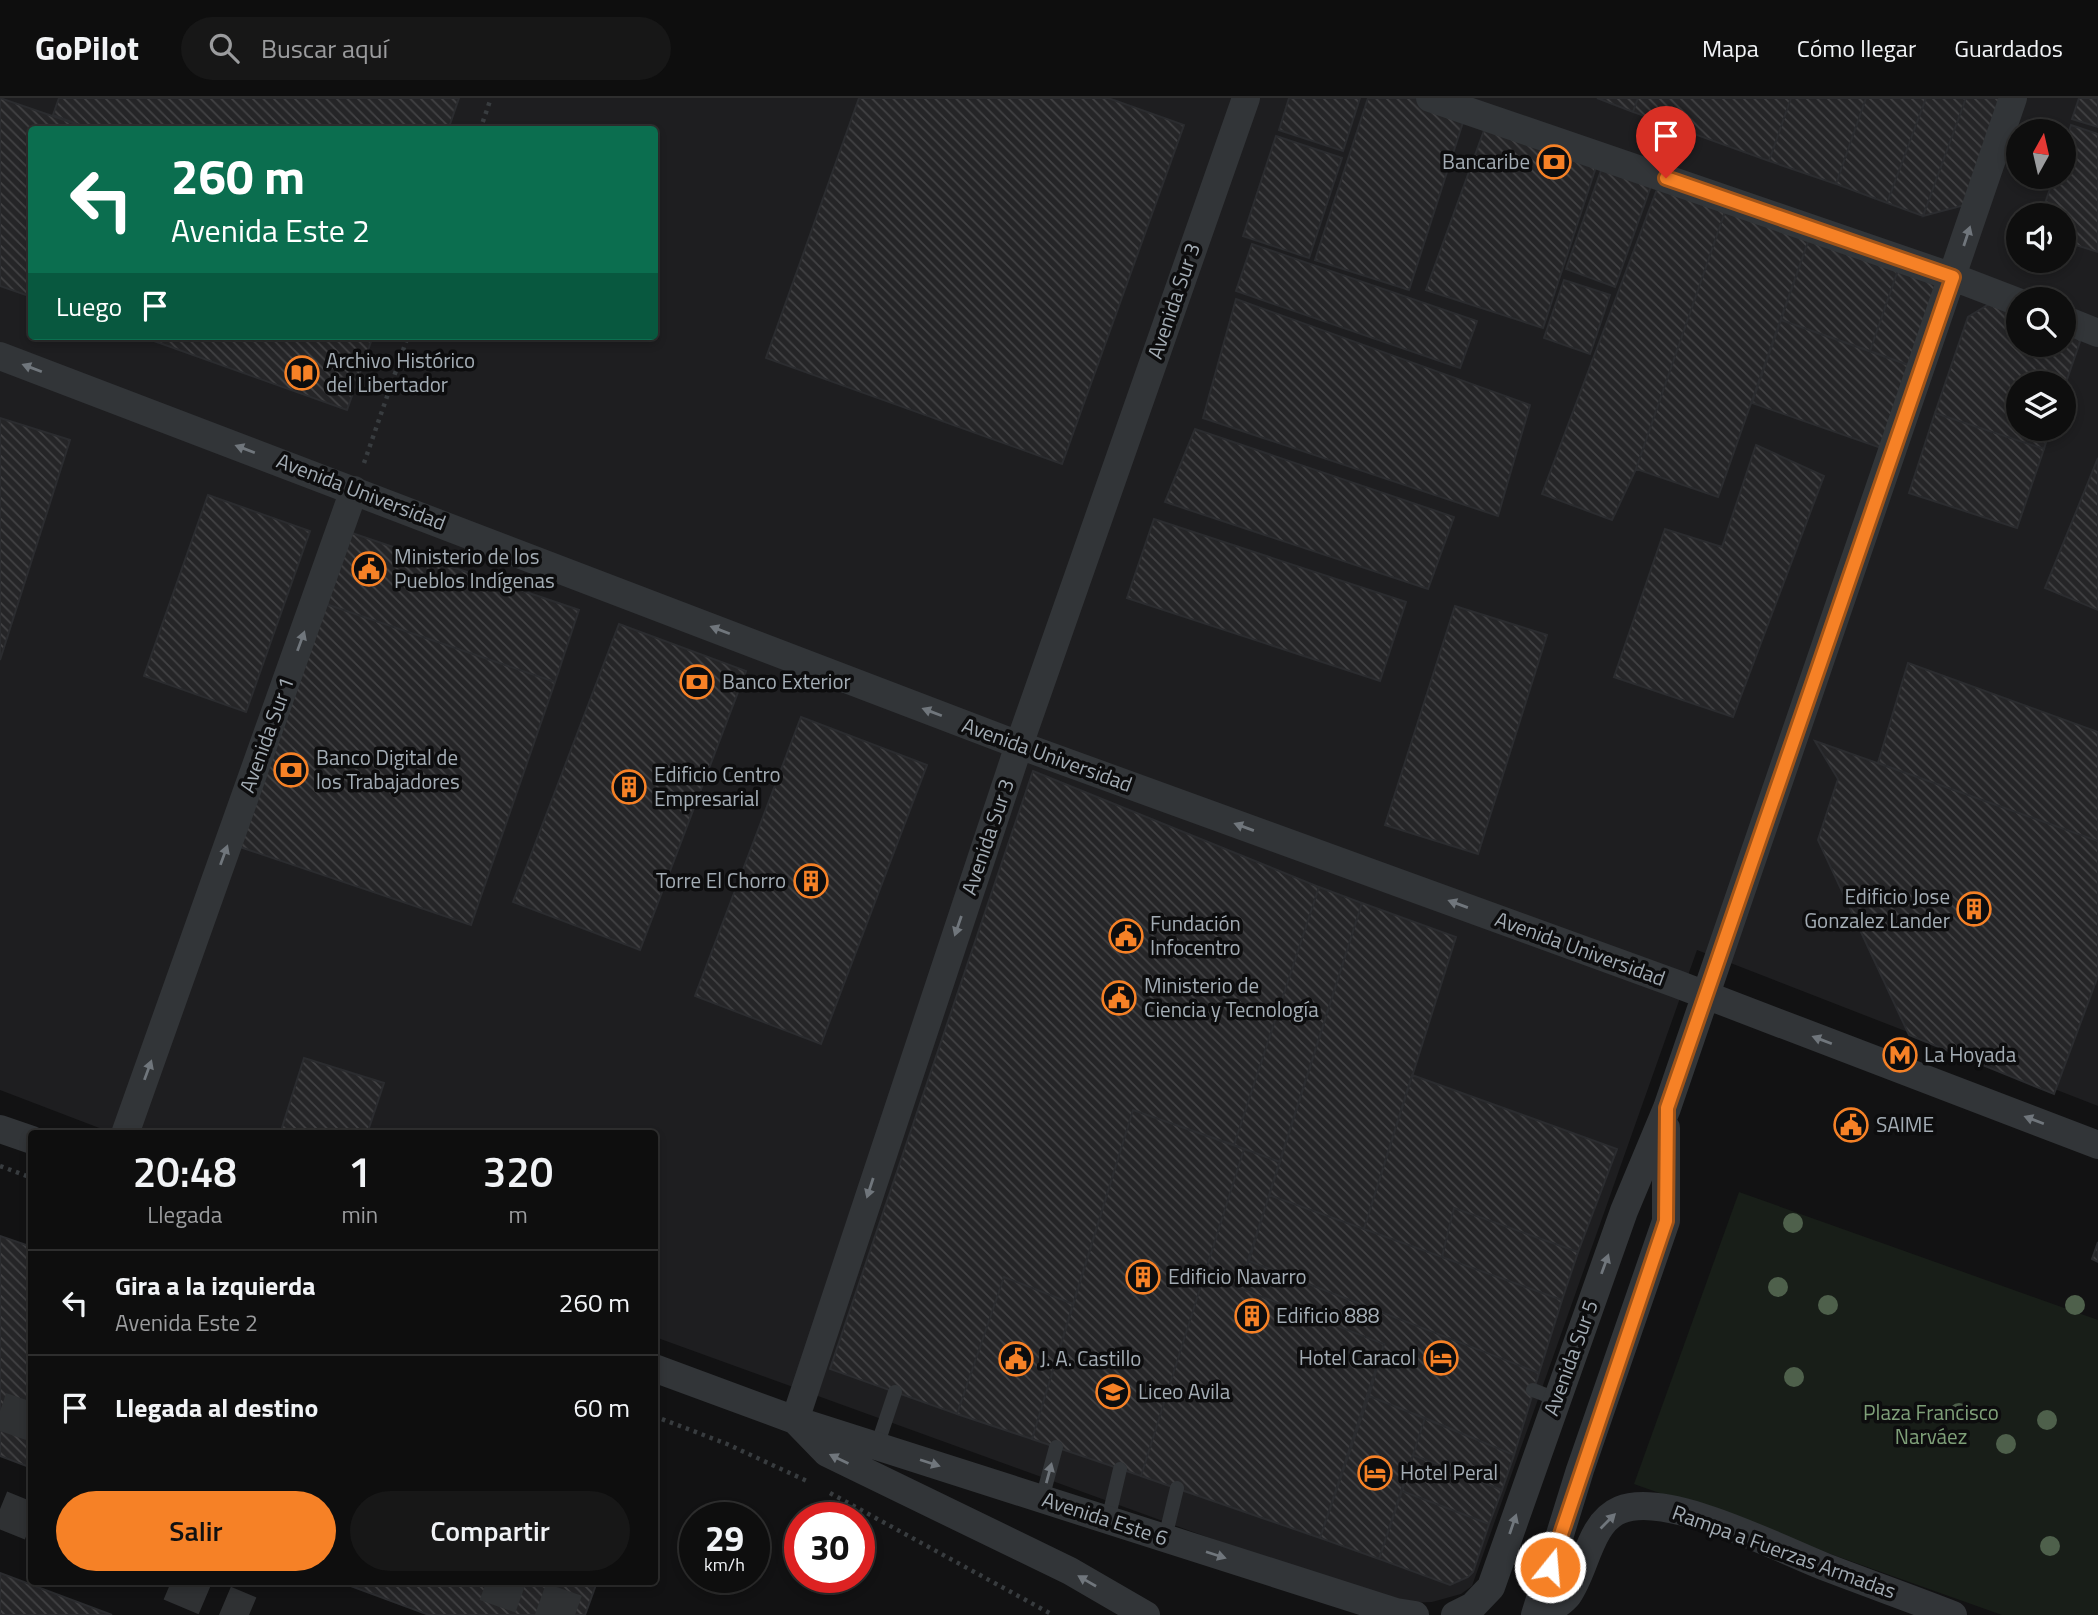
<!DOCTYPE html>
<html lang="es">
<meta charset="utf-8">
<style>
:root{--surface:#0e0e0e;--page:#171717;--text:#f1f3f6;--muted:#9b9c9e;--line:#2e2e2e;--accent:#f68126}
body{margin:0;font-family:"Titillium Web",sans-serif;background:var(--page);color:var(--text);height:100vh;display:flex;flex-direction:column;font-size:26px;white-space:nowrap}
*{box-sizing:border-box;margin:0}
p{font-size:23px;color:var(--muted)}
.icon{flex:none;width:38px;height:38px;fill:none;stroke:currentColor;stroke-width:2;stroke-linecap:round;stroke-linejoin:round}
.map{position:relative;flex:1;overflow:hidden}
.side{position:absolute;left:28px;top:1032px;width:630px;height:455px;display:flex;flex-direction:column;background:var(--surface);border-radius:7px;box-shadow:0 4px 10px #0003,0 0 0 2px var(--line)}
.side>*{flex:none}
.hud{position:absolute;left:28px;top:28px;width:630px;height:214px;border-radius:7px;box-shadow:0 4px 10px #0003,0 0 0 2px var(--line);background:#0b6e4f;color:#fff;overflow:hidden}
.needle{width:46px;rotate:8deg}
.tools{position:absolute;left:2006px;top:21px;display:grid;gap:14px}
.tools a{display:grid;place-items:center;width:70px;height:70px;border-radius:50%;background:var(--surface);box-shadow:0 4px 10px #0003,0 0 0 2px var(--line);font-size:35px}
.speed{position:absolute;left:679px;top:1404px;display:flex;gap:14px;font-size:35px;font-weight:700;text-align:center}
.speed>*{display:grid;place-content:center;width:91px;height:91px;border-radius:50%;background:var(--surface);box-shadow:0 4px 10px #0003,0 0 0 2px var(--line);line-height:1}
.speed small{font-size:18px;font-weight:400}
.speed .limit{border:10px solid #d22;background:#fff;color:#111}
.pin{position:absolute;display:grid;place-items:center;width:60px;height:60px;color:#fff;margin:-72px -30px;border-radius:50% 50% 50% 0;rotate:-45deg;box-shadow:0 0 7px #0007}
.pin .icon{rotate:45deg}
.me{position:absolute;width:77px;margin:-38px;rotate:17deg;stroke-linejoin:round;filter:drop-shadow(0 0 5px #0008)}
.turn{display:flex;align-items:center;gap:24px;height:147px;padding:0 28px;font-size:32px}
.turn .icon{width:91px;height:91px;stroke-width:2.5}
.turn b{display:block;font-size:49px;line-height:60px}
.then{display:flex;align-items:center;height:66px;padding:0 28px;background:#0003;gap:14px;font-size:26px}
.eta{display:flex;justify-content:space-evenly;align-items:center;height:119px;text-align:center}
.eta b{font-size:42px;font-weight:600;line-height:49px}
.cta{display:flex;gap:14px;margin-top:auto;padding:14px 28px}
.cta a{flex:1;height:80px;border-radius:42px;background:var(--accent);color:#111;font-size:28px;font-weight:600;line-height:80px;text-align:center}
.cta a+a{background:var(--page);color:var(--text)}
ul{padding:0;list-style:none}
li{display:flex;align-items:center;gap:21px;height:105px;padding:0 28px;border-top:2px solid var(--line)}
li div{flex:1}
li b{display:block;font-size:26px}
li em{font-style:normal}
header{display:flex;align-items:center;gap:42px;box-sizing:border-box;height:98px;padding:0 35px;background:var(--surface);border-bottom:2px solid var(--line)}
header strong{font-size:33px}
nav{display:flex;gap:38px;margin-inline-start:auto;font-size:24px}
.search{width:490px;height:63px;background:var(--page);display:flex;align-items:center;gap:18px;box-sizing:border-box;padding:0 24px;border-radius:38px;color:var(--muted);font-size:26px}
.map>svg:first-child{display:block}
</style>
<header>
<strong>GoPilot</strong>
<div class="search"><svg class="icon" aria-label="search" viewBox="0 0 24 24"><circle cx="10" cy="10" r="6"/><path d="M15 15l6 6"/></svg>Buscar aquí</div>
<nav><a>Mapa</a><a>Cómo llegar</a><a>Guardados</a></nav>
</header>
<div class="map">
<svg width="2098" height="1517" viewBox="0 0 2098 1517">
<defs>
<pattern id="building-back-hatch" width="6" height="6" patternUnits="userSpaceOnUse" patternTransform="scale(1.75)"><rect width="6" height="6" fill="#252527"/><path d="M-1 5l2 2M0 0l6 6M5-1l2 2" fill="none" stroke="#424244"/></pattern>
</defs>
<rect width="100%" height="100%" fill="#121213"/>
<path fill="#1e1e20" fill-rule="evenodd" d="M0,0H2098V1008L1697,852L1472,1488L1461,1496L1432,1504L1408,1505L1367,1497L655,1239L654,1036H115L0,992ZM32,32H654V238H32ZM2018,33H2063V79H2018ZM2018,117H2063V163H2018ZM2018,201H2063V247H2018ZM2018,285H2063V331H2018Z"/>
<path fill="#181e18" d="M1739,1094L2098,1222V1517H2002L1634,1386Z"/>
<path fill="url(#building-back-hatch)" stroke="#2b2c2f" stroke-width="2" d="M0,0L93,32H32V199L0,188Z
M59,0H459L448,32H93L53,17Z
M859,0H1108L1184,27L1062,366L766,260Z
M1289,0H1360L1343,53L1279,32Z
M1368,0H1420L1466,15L1409,192L1315,162Z
M1597,0H1638L1633,14Z
M1638,0H1791L1769,63L1633,14Z
M1791,0H1866L1836,86L1769,63Z
M1866,0H1926L1887,105L1836,86Z
M1926,0H1966L1923,118L1887,105Z
M1966,0H2003L1965,107L1923,118Z
M2079,0H2098V29L2072,21Z
M1486,27L1598,63L1543,230L1426,192Z
M2071,27L2098,36V154L2063,143V117H2041L2054,79H2063V52Z
M1276,38L1342,60L1309,160L1243,138Z
M1603,67L1652,85L1615,189L1566,171Z
M1659,86L1727,108L1636,371L1612,422L1542,396Z
M1727,108L1810,138L1718,399L1636,371Z
M1810,138L1899,169L1870,253L1781,222Z
M1252,146L1477,223L1460,270L1236,193Z
M1899,169L1933,180L1939,197L1914,269L1870,253Z
M1564,182L1610,197L1590,256L1544,240Z
M1236,201L1530,307L1498,418L1203,320Z
M1994,203L2018,211V247H2063V228L2083,235L2063,293V285H2018V331H2050L2044,351L1935,315L1968,219Z
M1781,222L1914,269L1884,351L1752,305Z
M140,238H373L347,312Z
M1935,315L2044,351L2017,430L1909,395Z
M0,320L70,342L0,562Z
M1195,331L1454,419L1428,491L1165,404Z
M1756,347L1824,378L1733,619L1614,579L1665,431L1722,449Z
M2098,360V512L2045,490Z
M208,397L310,433L246,614L144,578Z
M1154,421L1406,504L1380,583L1127,500Z
M346,433L579,512L555,584L320,504Z
M320,504L555,584L471,827L237,748Z
M1455,508L1547,537L1478,756L1385,727Z
M619,526L746,573L640,852L513,804Z
M1908,565L2098,634V743L1878,665Z
M801,619L927,667L821,946L695,898Z
M1815,643L2098,743V878L2054,996L1909,937L1818,742L1838,681Z
M1033,673L1319,789L1234,1047L1133,1012L1073,1206L1004,1179L957,1316L830,1271Z
M1319,789L1362,805L1280,1064L1234,1047Z
M1362,805L1456,839L1364,1131L1269,1097Z
M304,960L384,985L367,1036H280Z
M1412,977L1617,1051L1578,1154L1454,1110L1442,1159L1364,1131Z
M1133,1012L1244,1051L1141,1378L1032,1341Z
M1244,1051L1280,1064L1239,1190L1384,1246L1320,1440L1141,1378Z
M1269,1097L1562,1202L1539,1275L1249,1163Z
M1454,1110L1578,1154L1562,1202L1442,1159Z
M0,1138L32,1149V1370L0,1358Z
M2098,1144V1164L2092,1161Z
M1249,1163L1539,1275L1514,1357L1369,1298L1384,1246L1239,1190Z
M1004,1179L1073,1206L1032,1341L957,1316Z
M1369,1298L1425,1320L1379,1461L1320,1440Z
M1425,1320L1514,1357L1502,1392L1413,1357Z
M1413,1357L1502,1392L1489,1426L1402,1393Z
M1402,1393L1489,1426L1473,1474L1468,1479L1450,1487L1379,1461Z
M0,1475L112,1517H0Z
M340,1484H597L585,1517H429Z"/>
<g fill="none" stroke-linecap="round" stroke-linejoin="round">
<path stroke="#2f3133" stroke-width="38" stroke-dasharray="38 19" stroke-linecap="butt" d="M0,1313L32,1324
M0,1411L32,1424
M171,1484L249,1517
M486,1484L579,1517"/>
<path stroke="#383c3f" stroke-width="4.5" stroke-dasharray="3.5 5" stroke-linecap="butt" d="M480,32L491,0
M364,365L408,238
M0,1068L32,1080
M654,1318L727,1346L807,1383
M830,1395L1053,1517"/>
<path stroke="#323538" stroke-width="14" d="M1533,1292L1556,1301
M877,1348L895,1294
M1042,1401L1056,1349
M1108,1422L1120,1371
M1165,1440L1177,1390"/>
<path stroke="#323538" stroke-width="28" d="M1246,0L1019,647L795,1322L1396,1514L1415,1517
M1430,0L1953,179L2018,204
M2063,221L2098,235
M0,258L1019,647L1677,886L2098,1047
M0,1031L32,1042
M125,1036L354,392
M654,1270L795,1322L827,1355L1070,1473L1146,1517
M1455,1517L1473,1508L1491,1489L1624,1113L1667,1010L2013,0
M1535,1517L1580,1372L1666,1123V1030
M1543,1517C1550,1511 1562,1505 1568,1497C1586,1472 1589,1425 1620,1412C1667,1392 1781,1452 1828,1470C1870,1486 1912,1501 1953,1517"/>
</g>
<g fill="#4e604b">
<circle cx="1793" cy="1125" r="10"/>
<circle cx="1778" cy="1189" r="10"/>
<circle cx="1828" cy="1207" r="10"/>
<circle cx="2075" cy="1207" r="10"/>
<circle cx="1794" cy="1279" r="10"/>
<circle cx="1959" cy="1315" r="10"/>
<circle cx="2047" cy="1322" r="10"/>
<circle cx="2006" cy="1346" r="10"/>
<circle cx="2050" cy="1448" r="10"/>
</g>
<defs><path id="oneway-solid" d="M-6-.8H1V-3.2L6.5 0L1 3.2V.8H-6Z" transform="scale(1.75)"/></defs>
<g fill="#70767c">
<use href="#oneway-solid" transform="translate(1967 138) rotate(-72)"/>
<use href="#oneway-solid" transform="translate(32 270) rotate(-159)"/>
<use href="#oneway-solid" transform="translate(245 351) rotate(-159)"/>
<use href="#oneway-solid" transform="translate(720 532) rotate(-159)"/>
<use href="#oneway-solid" transform="translate(301 543) rotate(-70)"/>
<use href="#oneway-solid" transform="translate(932 614) rotate(-159)"/>
<use href="#oneway-solid" transform="translate(1244 729) rotate(-160)"/>
<use href="#oneway-solid" transform="translate(224 757) rotate(-70)"/>
<use href="#oneway-solid" transform="translate(1458 806) rotate(-160)"/>
<use href="#oneway-solid" transform="translate(958 828) rotate(109)"/>
<use href="#oneway-solid" transform="translate(1822 942) rotate(-159)"/>
<use href="#oneway-solid" transform="translate(148 972) rotate(-70)"/>
<use href="#oneway-solid" transform="translate(2034 1022) rotate(-159)"/>
<use href="#oneway-solid" transform="translate(870 1090) rotate(108)"/>
<use href="#oneway-solid" transform="translate(1605 1166) rotate(-70)"/>
<use href="#oneway-solid" transform="translate(839 1361) rotate(-154)"/>
<use href="#oneway-solid" transform="translate(930 1365) rotate(18)"/>
<use href="#oneway-solid" transform="translate(1049 1375) rotate(-75)"/>
<use href="#oneway-solid" transform="translate(1608 1423) rotate(-45)"/>
<use href="#oneway-solid" transform="translate(1513 1426) rotate(-71)"/>
<use href="#oneway-solid" transform="translate(1216 1457) rotate(18)"/>
<use href="#oneway-solid" transform="translate(1087 1483) rotate(-150)"/>
</g>
<g fill="none" stroke-linecap="round" stroke-linejoin="round">
<defs>
<path id="route" d="M1550,1469L1666,1123L1667,1010L1953,179L1666,80"/>
</defs>
<use href="#route" stroke="#a05419" stroke-width="18"/>
<use href="#route" stroke="#f68126" stroke-width="12"/>
</g>
<defs>
<symbol id="bank-ring" viewBox="-11 -11 22 22"><circle r="9.5" fill="#0d0d0e" stroke="#f68126" stroke-width="1.5"/><path d="M-6-4H6V4H-6ZM0-2.3a2.3 2.3 0 1 0 0 4.6a2.3 2.3 0 1 0 0-4.6Z" fill="#f68126"/></symbol>
<symbol id="library-ring" viewBox="-11 -11 22 22"><circle r="9.5" fill="#0d0d0e" stroke="#f68126" stroke-width="1.5"/><path d="M-6-4Q-3-5.5-.7-3.5V5Q-3 3-6 4ZM6-4Q3-5.5 .7-3.5V5Q3 3 6 4Z" fill="#f68126"/></symbol>
<symbol id="civic-ring" viewBox="-11 -11 22 22"><circle r="9.5" fill="#0d0d0e" stroke="#f68126" stroke-width="1.5"/><path d="M-.6-6.5H3V-4.5H.6V-3L4-1V1h2V6H-6V1h2V-1L-.6-3ZM-1.2 2.5V6h2.4V2.5Z" fill="#f68126"/></symbol>
<symbol id="building-ring" viewBox="-11 -11 22 22"><circle r="9.5" fill="#0d0d0e" stroke="#f68126" stroke-width="1.5"/><path d="M-4-6H4V6H1V3H-1V6H-4ZM-2.5-4.3h1.7v1.8h-1.7ZM.8-4.3h1.7v1.8H.8ZM-2.5-1h1.7V.8h-1.7ZM.8-1h1.7V.8H.8Z" fill="#f68126"/></symbol>
<symbol id="metro-ring" viewBox="-11 -11 22 22"><circle r="9.5" fill="#0d0d0e" stroke="#f68126" stroke-width="1.5"/><path d="M-5.5 5V-5H-3L0 0L3-5H5.5V5H3V-.5L0 4L-3-.5V5Z" fill="#f68126"/></symbol>
<symbol id="hotel-ring" viewBox="-11 -11 22 22"><circle r="9.5" fill="#0d0d0e" stroke="#f68126" stroke-width="1.5"/><path d="M-6-4.5h1.5V1H6V5H4.5V3h-9V5H-6ZM-4 0a1.8 1.8 0 1 1 3.6 0ZM.5 0V-2.5h3Q6-2.5 6 0Z" fill="#f68126"/></symbol>
<symbol id="school-ring" viewBox="-11 -11 22 22"><circle r="9.5" fill="#0d0d0e" stroke="#f68126" stroke-width="1.5"/><path d="M0-5L7-2L0 1L-7-2ZM-4 1L0 2.5L4 1V4Q0 6-4 4Z" fill="#f68126"/></symbol>
</defs>
<g fill-rule="evenodd">
<use href="#bank-ring" x="1535" y="45" width="38" height="38"/>
<use href="#library-ring" x="283" y="256" width="38" height="38"/>
<use href="#civic-ring" x="350" y="452" width="38" height="38"/>
<use href="#bank-ring" x="678" y="565" width="38" height="38"/>
<use href="#bank-ring" x="272" y="653" width="38" height="38"/>
<use href="#building-ring" x="610" y="670" width="38" height="38"/>
<use href="#building-ring" x="792" y="764" width="38" height="38"/>
<use href="#building-ring" x="1955" y="792" width="38" height="38"/>
<use href="#civic-ring" x="1107" y="819" width="38" height="38"/>
<use href="#civic-ring" x="1100" y="881" width="38" height="38"/>
<use href="#metro-ring" x="1881" y="938" width="38" height="38"/>
<use href="#civic-ring" x="1832" y="1008" width="38" height="38"/>
<use href="#building-ring" x="1124" y="1160" width="38" height="38"/>
<use href="#building-ring" x="1233" y="1199" width="38" height="38"/>
<use href="#hotel-ring" x="1422" y="1241" width="38" height="38"/>
<use href="#civic-ring" x="997" y="1242" width="38" height="38"/>
<use href="#school-ring" x="1094" y="1275" width="38" height="38"/>
<use href="#hotel-ring" x="1356" y="1356" width="38" height="38"/>
</g>
<g text-anchor="middle" stroke-width="7" stroke-linejoin="round" paint-order="stroke">
<g font-size="21" fill="#a3acb4" stroke="#0d0d0e" text-anchor="start">
<text x="1530" y="71" text-anchor="end">Bancaribe</text>
<text x="326" y="270">Archivo Histórico<tspan x="326" dy="24">del Libertador</tspan></text>
<text x="394" y="466">Ministerio de los<tspan x="394" dy="24">Pueblos Indígenas</tspan></text>
<text x="722" y="591">Banco Exterior</text>
<text x="316" y="667">Banco Digital de<tspan x="316" dy="24">los Trabajadores</tspan></text>
<text x="654" y="684">Edificio Centro<tspan x="654" dy="24">Empresarial</tspan></text>
<text x="786" y="790" text-anchor="end">Torre El Chorro</text>
<text x="1950" y="806" text-anchor="end">Edificio Jose<tspan x="1950" dy="24">Gonzalez Lander</tspan></text>
<text x="1150" y="833">Fundación<tspan x="1150" dy="24">Infocentro</tspan></text>
<text x="1144" y="895">Ministerio de<tspan x="1144" dy="24">Ciencia y Tecnología</tspan></text>
<text x="1924" y="964">La Hoyada</text>
<text x="1876" y="1034">SAIME</text>
<text x="1168" y="1186">Edificio Navarro</text>
<text x="1276" y="1225">Edificio 888</text>
<text x="1416" y="1267" text-anchor="end">Hotel Caracol</text>
<text x="1040" y="1268">J. A. Castillo</text>
<text x="1138" y="1301">Liceo Avila</text>
<text x="1400" y="1382">Hotel Peral</text>
</g>
<g font-size="21" fill="#a3acb4" stroke="#0d0d0e">
<text transform="translate(1174 203) rotate(-71)" y="7">Avenida Sur 3</text>
<text transform="translate(361 394) rotate(21)" y="7">Avenida Universidad</text>
<text transform="translate(267 637) rotate(-70)" y="7">Avenida Sur 1</text>
<text transform="translate(1047 657) rotate(20)" y="7">Avenida Universidad</text>
<text transform="translate(988 739) rotate(-71)" y="7">Avenida Sur 3</text>
<text transform="translate(1580 851) rotate(20)" y="7">Avenida Universidad</text>
<text transform="translate(1571 1260) rotate(-70)" y="7">Avenida Sur 5</text>
<text transform="translate(1105 1421) rotate(18)" y="7">Avenida Este 6</text>
<text transform="translate(1784 1454) rotate(20)" y="7">Rampa a Fuerzas Armadas</text>
</g>
<g font-size="21" fill="#7fa079" stroke="#0d0d0e">
<text x="1931" y="1322">Plaza Francisco<tspan x="1931" dy="24">Narváez</tspan></text>
</g>
</g>
</svg>
<div class="tools">
<a><svg class="needle" viewBox="-14 -14 28 28"><path d="M0-13l5 13h-10z" fill="#e53935"/><path d="M0 13l5-13h-10z" fill="#9b9c9e"/></svg></a>
<a><svg class="icon" aria-label="sound" viewBox="0 0 24 24"><path d="M4 9h4l5-4v14l-5-4H4zM17 9q2 3 0 6"/></svg></a>
<a><svg class="icon" aria-label="search" viewBox="0 0 24 24"><circle cx="10" cy="10" r="6"/><path d="M15 15l6 6"/></svg></a>
<a><svg class="icon" aria-label="layers" viewBox="0 0 24 24"><path d="M12 4l9 5-9 5-9-5zM3 14l9 5 9-5"/></svg></a>
</div>
<div class="speed"><div>29<small>km/h</small></div><div class="limit">30</div></div>
<div class="pin" style="left:1666px;top:80px;background:#d93025"><svg class="icon" aria-label="arrive" viewBox="0 0 24 24"><path d="M6 21V4h12l-3 4 3 4H6"/></svg></div>
<svg class="me" style="left:1550px;top:1469px" viewBox="-20 -20 40 40"><circle r="17" fill="#f68126" stroke="#fff" stroke-width="3"/><path d="M0-11L8 9 0 5-8 9z" fill="#fff"/></svg>
<div class="hud">
<div class="turn"><svg class="icon" aria-label="left" viewBox="0 0 24 24"><path d="M17 20v-9H6M10 6l-5 5 5 5"/></svg><div><b>260 m</b>Avenida Este 2</div></div>
<div class="then">Luego<svg class="icon" aria-label="arrive" viewBox="0 0 24 24"><path d="M6 21V4h12l-3 4 3 4H6"/></svg></div>
</div>
<section class="side">
<div class="eta">
<div><b>20:48</b><p>Llegada</p></div>
<div><b>1</b><p>min</p></div>
<div><b>320</b><p>m</p></div>
</div>
<ul>
<li><svg class="icon" aria-label="left" viewBox="0 0 24 24"><path d="M17 20v-9H6M10 6l-5 5 5 5"/></svg><div><b>Gira a la izquierda</b><p>Avenida Este 2</p></div><em>260 m</em></li>
<li><svg class="icon" aria-label="arrive" viewBox="0 0 24 24"><path d="M6 21V4h12l-3 4 3 4H6"/></svg><div><b>Llegada al destino</b></div><em>60 m</em></li>
</ul>
<div class="cta"><a>Salir</a><a>Compartir</a></div>
</section>
</div>
